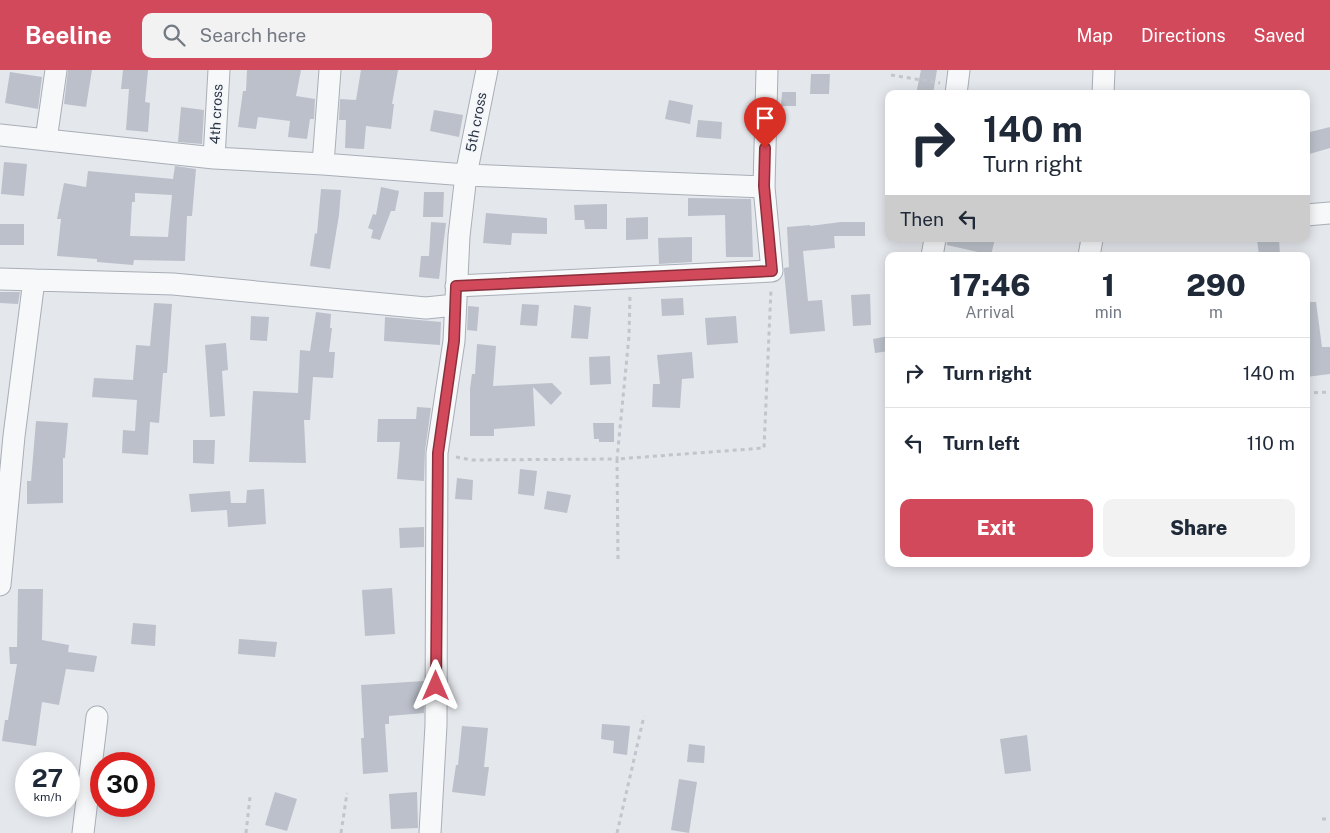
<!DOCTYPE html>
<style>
:root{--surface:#fff;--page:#f2f2f3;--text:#1f2937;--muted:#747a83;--line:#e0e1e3;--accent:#d1495b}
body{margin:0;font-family:"Public Sans",sans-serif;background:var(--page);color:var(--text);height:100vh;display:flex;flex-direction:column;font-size:19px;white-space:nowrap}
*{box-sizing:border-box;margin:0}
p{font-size:16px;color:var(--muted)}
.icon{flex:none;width:28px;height:28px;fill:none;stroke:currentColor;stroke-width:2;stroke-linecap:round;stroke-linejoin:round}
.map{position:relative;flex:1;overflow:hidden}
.panel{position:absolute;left:885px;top:182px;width:425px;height:315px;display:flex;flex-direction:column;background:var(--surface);border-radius:10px;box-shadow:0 2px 12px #0003}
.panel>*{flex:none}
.guide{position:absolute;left:885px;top:20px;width:425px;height:152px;border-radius:10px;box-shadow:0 2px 12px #0003;background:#fff;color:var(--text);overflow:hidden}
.speed{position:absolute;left:15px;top:682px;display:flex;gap:10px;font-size:25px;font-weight:700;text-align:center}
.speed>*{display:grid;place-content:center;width:65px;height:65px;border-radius:50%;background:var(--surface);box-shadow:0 2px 12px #0003;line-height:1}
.speed small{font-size:12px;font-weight:400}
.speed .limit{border:8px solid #d22;background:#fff;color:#111}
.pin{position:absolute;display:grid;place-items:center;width:42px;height:42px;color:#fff;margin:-51px -21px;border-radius:50% 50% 50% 0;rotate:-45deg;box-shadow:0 0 5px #0007}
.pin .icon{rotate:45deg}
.me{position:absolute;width:55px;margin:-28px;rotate:0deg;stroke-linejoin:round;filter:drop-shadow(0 0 4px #0008)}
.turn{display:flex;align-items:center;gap:18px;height:105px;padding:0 15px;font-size:22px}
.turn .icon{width:65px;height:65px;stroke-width:2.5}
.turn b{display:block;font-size:35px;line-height:42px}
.then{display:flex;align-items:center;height:48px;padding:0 15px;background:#0003;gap:10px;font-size:19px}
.eta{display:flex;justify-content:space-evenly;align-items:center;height:85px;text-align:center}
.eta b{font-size:30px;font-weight:800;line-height:35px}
.action{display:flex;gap:10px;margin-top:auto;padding:10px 15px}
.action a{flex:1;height:58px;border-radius:10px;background:var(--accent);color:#fff;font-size:20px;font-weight:800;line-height:58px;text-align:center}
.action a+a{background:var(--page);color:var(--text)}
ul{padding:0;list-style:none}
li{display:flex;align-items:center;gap:15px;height:70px;padding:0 15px;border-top:1px solid var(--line)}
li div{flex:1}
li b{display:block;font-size:19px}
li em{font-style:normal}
header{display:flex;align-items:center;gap:30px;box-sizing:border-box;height:70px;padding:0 25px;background:var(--accent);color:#fff}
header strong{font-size:24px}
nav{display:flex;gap:28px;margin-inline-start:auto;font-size:18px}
.search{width:350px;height:45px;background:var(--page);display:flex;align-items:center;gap:12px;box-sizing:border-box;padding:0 18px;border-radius:10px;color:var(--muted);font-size:19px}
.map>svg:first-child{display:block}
</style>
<header>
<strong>Beeline</strong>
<div class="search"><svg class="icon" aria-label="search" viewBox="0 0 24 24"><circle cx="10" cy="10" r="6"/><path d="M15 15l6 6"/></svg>Search here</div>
<nav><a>Map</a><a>Directions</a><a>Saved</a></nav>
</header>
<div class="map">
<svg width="1330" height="763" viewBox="0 0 1330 763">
<rect width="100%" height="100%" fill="#e4e7ec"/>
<path fill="#bbc0ca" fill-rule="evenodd" d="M68,0H92L86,37L64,34Z
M123,0H148L145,32L150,33L148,62L126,60L129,19H121Z
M247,0H301L296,26L315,29L314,49H310L307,69L288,67L290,51L258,47L256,59L238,57L243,21H246Z
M361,0H398L392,34H394L391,59L366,56L364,79L345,78L346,50H339L340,29L356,30Z
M921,0H937L933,24H916Z
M10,2L42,7L38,39L5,33Z
M811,4H830L829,24H810Z
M782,22H796V36H781Z
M669,30L693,35L690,54L665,49Z
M181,37L204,40L202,74L178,72Z
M434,40L463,45L459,67L430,61Z
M698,50L722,52L721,69L696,67Z
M1330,57V78L1306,85V63Z
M4,92L27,94L24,126L1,124Z
M175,96L196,99L192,146H187L185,191L134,190L133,195L97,192V189L57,186L61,149H57L64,113L86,117L88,101L173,109ZM135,123L172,125L168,167L130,166L132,132H135Z
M381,117L399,121L395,141H391L380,170L371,168L373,160L368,158L373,144L376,145Z
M321,119L341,120L339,145L330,199L310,196L315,163L317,164Z
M424,122H444L443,147H423Z
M688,128L751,129L753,187H726L725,145L688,146Z
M607,134V159H585L584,150H575L574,135Z
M486,143L547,148V164L512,163L511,175L483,173Z
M648,147V169L626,170V148Z
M431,152L446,153L439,209L419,207L421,186H429Z
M841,152H865V166H834L835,178L803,181L808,231L822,230L825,261L790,264L784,201V198L789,197L787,157L810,155V156Z
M0,154H24V175H0Z
M692,167V192L659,194L658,168Z
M947,169H995L991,185L947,175Z
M1257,169H1279L1280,186H1259Z
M0,222H20L18,234L0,233Z
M870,224L871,255L853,256L851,225Z
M683,228L684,245L662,246L661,229Z
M1306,232H1316L1322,277H1330V304L1306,307Z
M154,233L172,234L167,303H163L159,353L150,352L148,385L122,383L123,360L135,361L137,330L92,327L94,308L133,310L136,275L150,276Z
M522,234L539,235L537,256L520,255Z
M574,235L591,237L588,269L571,268Z
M468,236L479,237L477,261L467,260Z
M316,242L331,244L330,258H332L329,282H335L333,308L313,307L310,350H304L306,393L249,392L253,321L298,323L300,280L310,281Z
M251,246L269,247L267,271L250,270Z
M736,246L738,273L707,275L705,248Z
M385,247L441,252L440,275L384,271Z
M889,266V281L875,283L873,269Z
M226,273L228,300L222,301L225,346L210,347L205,275Z
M477,274L496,276L493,316L552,313L562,323L551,335L533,317L535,356L494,359V366H470V319L472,304H475Z
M692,282L694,308L682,309L680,338L652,337L653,314H660L657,285Z
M610,286L611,314L590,315L589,287Z
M417,337L431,338L425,381L424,411L397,409L400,372H377L378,349H416Z
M36,351L68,353L65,388H63V433L27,434V411H31Z
M593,353H614V372H599V369H594Z
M193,370H215L214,394L193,393Z
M520,399L537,401L534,426L518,424Z
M457,408L473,410L472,430L455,429Z
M264,419L266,454L228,457L227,440L191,442L189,424L230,421L231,433H246L247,420Z
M547,421L571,425L567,443L544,439Z
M424,457V477L400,478L399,458Z
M392,518L395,564L365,566L362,520Z
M18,519H43L42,570L69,575L68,582L97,586L94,602L66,599L59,635L42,632L36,676L2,671L5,650H8L17,594H10L9,577H17Z
M133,553L156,555L155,576L131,574Z
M239,569L277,572L275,587L238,584Z
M424,611V643L389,646V654H385L388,702L363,704L361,668H364L361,615Z
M602,654L630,656L627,685L613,683L614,671L601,669Z
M462,656L488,658L484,697H489L485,726L452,722L456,695H458Z
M1027,665L1031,701L1005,704L1000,669Z
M689,674L705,676L704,693L687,692Z
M679,709L697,712L689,763L671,760Z
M275,722L297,729L287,761L265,755Z
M417,722L418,758L391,759L389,724Z"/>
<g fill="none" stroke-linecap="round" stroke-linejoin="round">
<defs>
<path id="minor" d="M956,24L959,0
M1103,24L1104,0
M0,65L214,88L323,94L466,105L764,117
M46,70L56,0
M214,88L219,0
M323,94L330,0
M1306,145L1330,143
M932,186L935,169
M1089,186L1092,169
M0,209L173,214L426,238L455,235
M456,216L772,201L764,117L767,0
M0,515L14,366L34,210
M83,763L97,647
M430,763L436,655L437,383L454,271L459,166L466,105L487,0"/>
</defs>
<use href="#minor" stroke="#a9aeb7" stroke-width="23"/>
<path stroke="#c2c5cb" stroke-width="3" stroke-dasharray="4 4" stroke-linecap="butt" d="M891,5L940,13
M1306,323L1330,322
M456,387L472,390L617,389L629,266L630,225
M618,489L617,389L764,378L771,219
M1322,749H1330
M246,763L250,727
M341,763L347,723
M617,763L644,646"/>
<use href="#minor" stroke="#f7f8fa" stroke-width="21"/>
</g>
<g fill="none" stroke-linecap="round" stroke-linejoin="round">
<defs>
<path id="route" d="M436,616L438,383L454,271L456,216L772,201L764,116L765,78"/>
</defs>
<use href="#route" stroke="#882f3b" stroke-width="12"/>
<use href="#route" stroke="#d1495b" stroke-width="9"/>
</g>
<g text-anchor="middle" stroke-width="4" stroke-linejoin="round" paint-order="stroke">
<g font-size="14" fill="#2b3445" stroke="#f4f6f9">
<text transform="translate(216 44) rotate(-87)" y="5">4th cross</text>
<text transform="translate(476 52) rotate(-79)" y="5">5th cross</text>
</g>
</g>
</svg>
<div class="speed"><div>27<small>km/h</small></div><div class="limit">30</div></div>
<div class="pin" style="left:765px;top:78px;background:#d93025"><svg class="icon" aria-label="arrive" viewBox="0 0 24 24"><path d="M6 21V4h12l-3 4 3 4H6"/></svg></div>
<svg class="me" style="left:436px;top:616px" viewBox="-20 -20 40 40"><path d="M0-17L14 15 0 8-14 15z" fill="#d1495b" stroke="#fff" stroke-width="4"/></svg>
<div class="guide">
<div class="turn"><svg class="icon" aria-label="right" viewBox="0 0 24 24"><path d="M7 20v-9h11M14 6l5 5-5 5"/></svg><div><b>140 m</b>Turn right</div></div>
<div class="then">Then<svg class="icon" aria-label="left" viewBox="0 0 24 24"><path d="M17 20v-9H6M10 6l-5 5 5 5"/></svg></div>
</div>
<section class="panel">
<div class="eta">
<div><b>17:46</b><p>Arrival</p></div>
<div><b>1</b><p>min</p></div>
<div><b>290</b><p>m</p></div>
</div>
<ul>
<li><svg class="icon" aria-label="right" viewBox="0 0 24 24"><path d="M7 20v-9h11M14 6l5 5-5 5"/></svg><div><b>Turn right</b></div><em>140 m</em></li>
<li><svg class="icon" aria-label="left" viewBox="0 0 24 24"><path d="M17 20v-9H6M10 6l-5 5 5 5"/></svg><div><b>Turn left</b></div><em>110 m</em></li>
</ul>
<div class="action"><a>Exit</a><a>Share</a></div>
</section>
</div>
